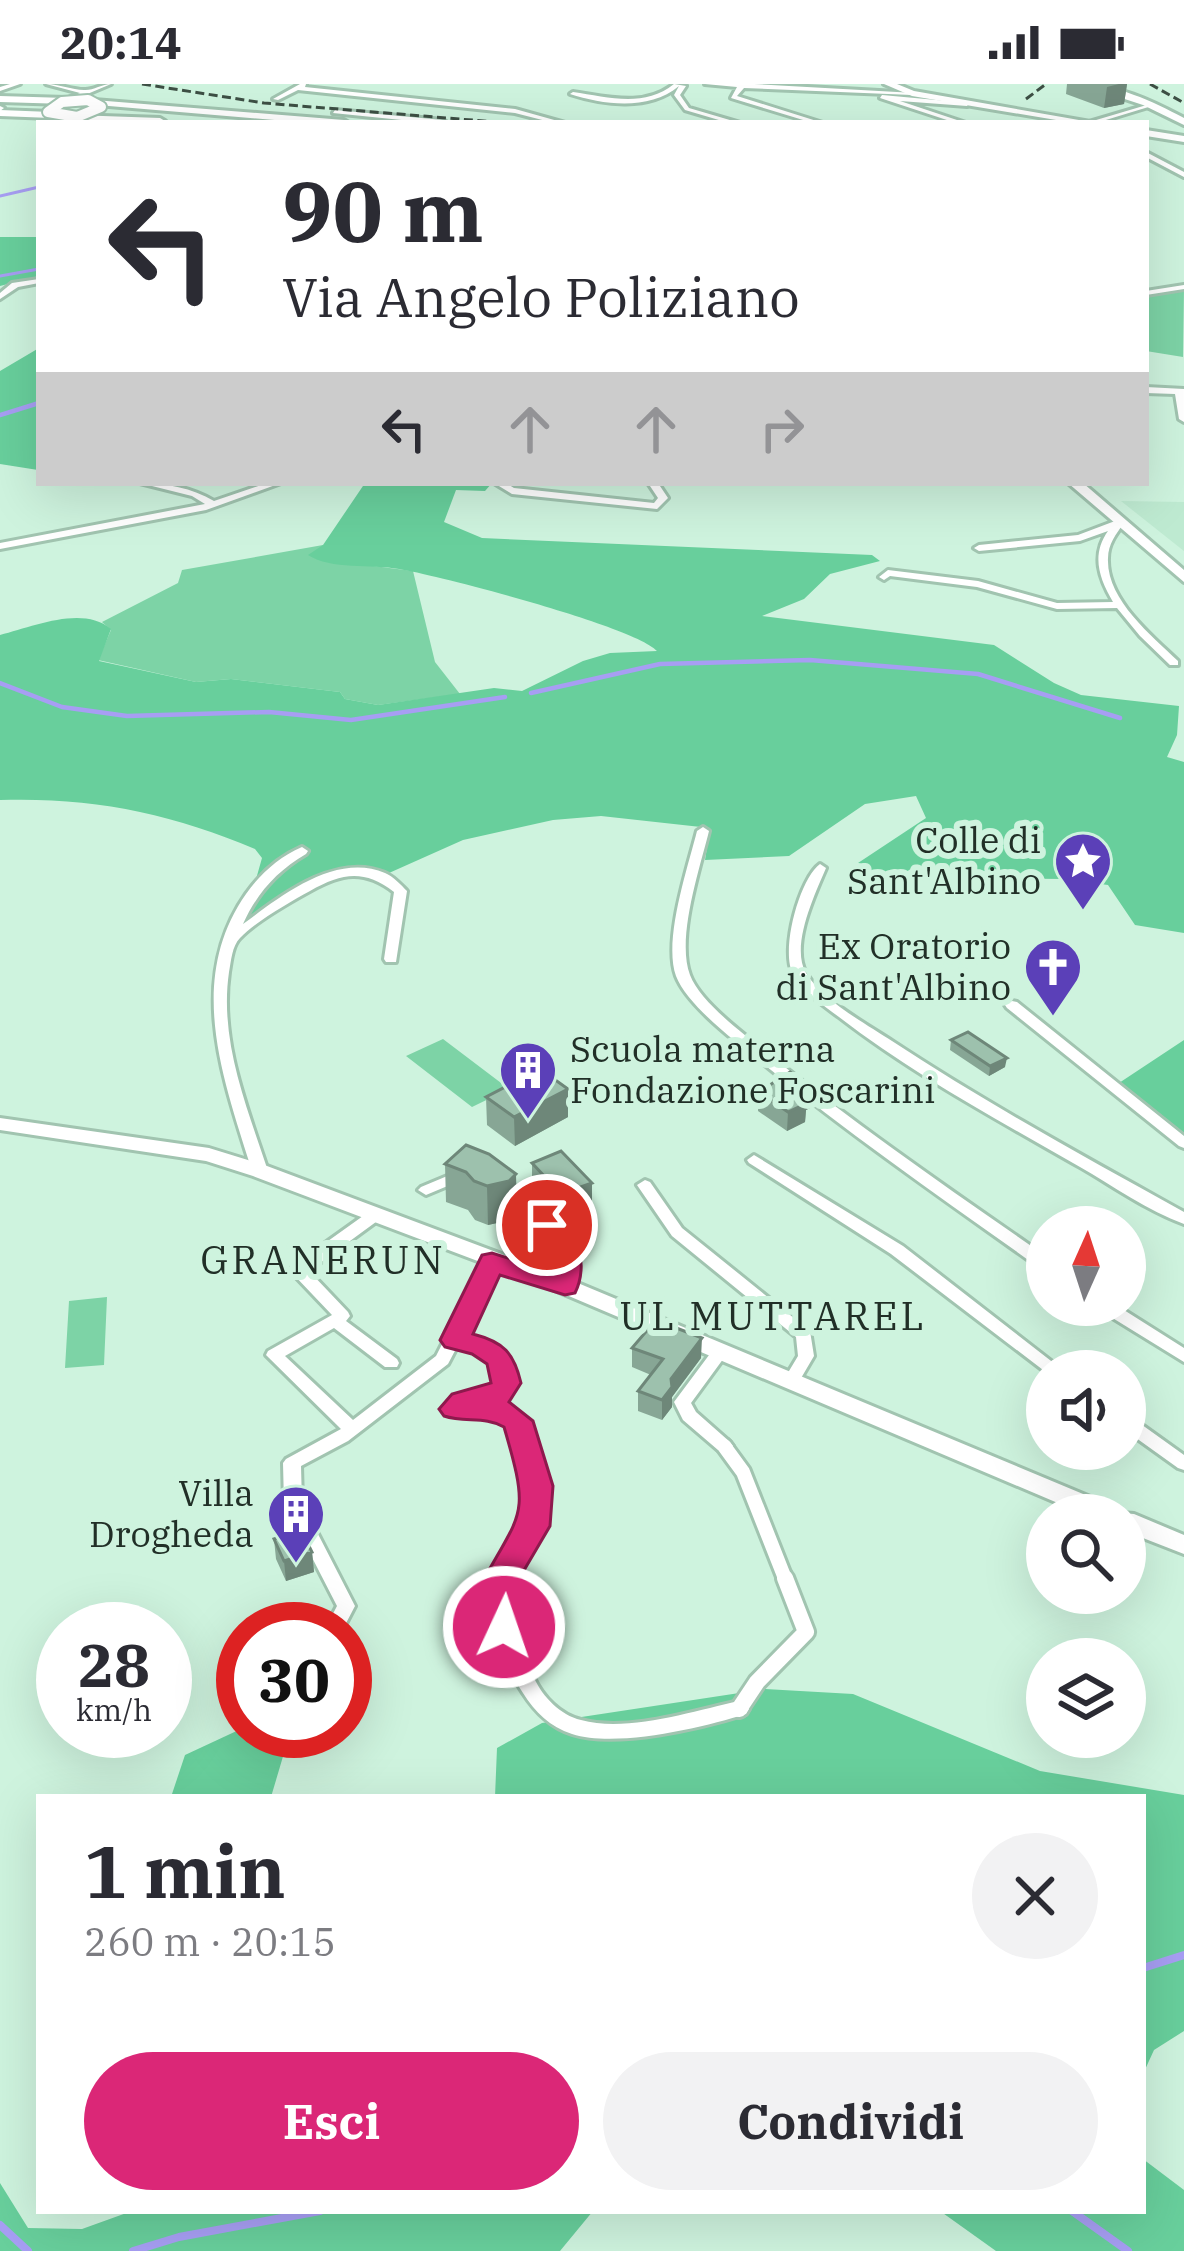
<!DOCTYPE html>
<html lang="it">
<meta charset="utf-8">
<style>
:root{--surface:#fff;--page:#f2f2f3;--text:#2b2b33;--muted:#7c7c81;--accent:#db2777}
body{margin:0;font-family:"IBM Plex Serif",serif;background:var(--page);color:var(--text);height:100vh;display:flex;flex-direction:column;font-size:45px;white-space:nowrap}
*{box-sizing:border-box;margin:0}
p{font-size:39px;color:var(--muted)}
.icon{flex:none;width:66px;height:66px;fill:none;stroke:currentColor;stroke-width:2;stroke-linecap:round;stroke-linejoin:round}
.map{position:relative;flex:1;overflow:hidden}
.drawer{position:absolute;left:36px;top:1710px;width:1110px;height:420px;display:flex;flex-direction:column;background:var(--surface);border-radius:0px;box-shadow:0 12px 48px #0002}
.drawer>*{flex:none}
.guide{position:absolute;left:36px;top:36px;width:1113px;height:366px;border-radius:0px;box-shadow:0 12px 48px #0002;background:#fff;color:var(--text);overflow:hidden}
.needle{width:78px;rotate:3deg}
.controls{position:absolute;left:1026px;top:1122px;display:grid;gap:24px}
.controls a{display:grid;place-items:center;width:120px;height:120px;border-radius:50%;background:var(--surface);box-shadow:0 12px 48px #0002;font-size:60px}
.speed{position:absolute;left:36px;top:1518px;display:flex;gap:24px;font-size:60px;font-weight:700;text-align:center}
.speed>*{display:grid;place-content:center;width:156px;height:156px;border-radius:50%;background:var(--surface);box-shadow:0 12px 48px #0002;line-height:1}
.speed small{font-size:30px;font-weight:400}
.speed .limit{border:18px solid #d22;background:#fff;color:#111}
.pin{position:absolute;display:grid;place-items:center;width:102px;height:102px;color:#fff;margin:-51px;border:6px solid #fff;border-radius:50%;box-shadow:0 3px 12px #0007}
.me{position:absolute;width:132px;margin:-66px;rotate:3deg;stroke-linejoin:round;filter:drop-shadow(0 0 9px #0008)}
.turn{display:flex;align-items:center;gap:42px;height:252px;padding:0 48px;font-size:54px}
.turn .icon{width:156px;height:156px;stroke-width:2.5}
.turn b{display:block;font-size:84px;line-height:102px}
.lanes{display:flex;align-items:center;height:114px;padding:0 48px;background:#0003;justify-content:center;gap:60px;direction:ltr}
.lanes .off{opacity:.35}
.round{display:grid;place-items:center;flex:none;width:126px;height:126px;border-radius:63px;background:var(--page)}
.headline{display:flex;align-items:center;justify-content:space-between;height:204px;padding:0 48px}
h1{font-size:72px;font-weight:800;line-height:90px}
.button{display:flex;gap:24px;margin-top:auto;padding:24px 48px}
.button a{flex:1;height:138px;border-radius:72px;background:var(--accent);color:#fff;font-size:48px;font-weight:800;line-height:138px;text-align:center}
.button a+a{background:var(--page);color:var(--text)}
.status{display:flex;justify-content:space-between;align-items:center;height:84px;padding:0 60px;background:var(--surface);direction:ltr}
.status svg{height:33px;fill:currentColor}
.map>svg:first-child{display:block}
</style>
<div class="status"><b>20:14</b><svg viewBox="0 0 49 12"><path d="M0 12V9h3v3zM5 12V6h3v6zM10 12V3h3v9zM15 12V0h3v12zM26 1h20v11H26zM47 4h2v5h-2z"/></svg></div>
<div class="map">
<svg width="1184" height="2167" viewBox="0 0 1184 2167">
<rect width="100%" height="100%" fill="#cef3de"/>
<path fill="#beead1" d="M1121,417L1184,418V468V467Z"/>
<path fill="#7dd3a6" d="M1184,205L1183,273L1146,267V212Z
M323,461L342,478L413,487L435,578L460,610L378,621L345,615L340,608L231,595L196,598L98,576L111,546L102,538L178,499L182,486Z
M443,955L509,1005L472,1023L406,972Z
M107,1213L104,1281L65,1284L69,1217Z"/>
<path fill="#68cf9c" d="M0,153H39V192L0,202Z
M39,264V395L38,386L0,380V287Z
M365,399H492L485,407L456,406L444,438L482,454L872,471L880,477L830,490L804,515L762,532L994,561L1054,599L1081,611L1179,622L1177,651L1167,673L1184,678V849L1135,841L1108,801L1063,795L878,793L858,779L926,734L916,712L865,720L789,772L705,776L710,744L601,732L553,736L463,756L389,789L334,786L312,794L250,835L245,834L262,774L255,765C171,729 91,713 0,716V551C33,543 82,521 111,545L99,577L196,598L231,595L340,608L345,615L378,621L494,604L522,607L583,577L610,569L657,567C636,543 441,492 399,485C371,480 331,486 308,471L323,461Z
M1184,956V1049L1119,999Z
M765,1605L853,1610L1040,1687L1184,1711V1947L1154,1966L1143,1990V1713H495L497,1664L542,1639Z
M243,1644L270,1647L287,1659L271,1713H171L185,1671Z
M1143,2075L1184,2106V2167H996L940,2127H1143Z
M0,2099L28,2144L82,2145L132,2127H593L560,2167H0Z"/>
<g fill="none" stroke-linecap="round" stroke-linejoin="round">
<path stroke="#a79ef3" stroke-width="3" d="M0,112L39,103
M0,192L39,185"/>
<path stroke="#a79ef3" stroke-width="4.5" d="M0,331L39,319
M0,599L62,623L127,632L269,628L351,636L505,613
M531,609L660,580L810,576L978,590L1120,634"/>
<path stroke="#a79ef3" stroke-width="8" d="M1143,1884L1184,1871
M1072,2127L1128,2167
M0,2141L28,2167
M133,2167L179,2153L320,2127"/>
<defs>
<path id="pedestrian-far1" d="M724,1362L743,1388L786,1497"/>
<path id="pedestrian" d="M739,1625L757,1598L806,1548L785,1494"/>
<path id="minor" d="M10,0H20L0,7V3Z
M46,0C59,0 72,6 84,6C92,7 102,0 111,0L66,19L64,16L80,9Z
M300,0H306L305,3L515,25L565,39H554L515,29L298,6L278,16L273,15Z
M674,0L686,2L680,11L689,24L740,39H729L685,26L674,11L679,2C649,27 604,21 570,10L573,8C608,13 644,24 674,0Z
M705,0H754L915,9L912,11L744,4L737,12L823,39H813L731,14L737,3Z
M882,11L969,19L967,22L900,17L966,39H956L880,14Z
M1150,20L1155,21L1096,39H1086Z
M0,22L4,24L0,27Z
M335,26L443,36L446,38L431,39L333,29Z
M1146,68L1184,88V93L1146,73Z
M39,195V199L18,203L0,215V209L12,199Z
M1184,201V205L1146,211V207Z
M1146,303L1184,305V338L1179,335L1175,310L1146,309Z
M140,399C166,399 192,404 214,417L267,399H281L206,426L0,465V459L205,420L192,412Z
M494,399H506L514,404L654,419L658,414L648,399H658L668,414L657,425L512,410Z
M1115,437L1124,439C1116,450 1108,460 1108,474C1106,515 1151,551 1178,577V581H1170L1140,552L1117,524L1057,525L977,503L890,492L884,496L879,493L888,486L978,497L1057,519L1113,518C1099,494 1091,471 1108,447L1080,457L979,467L974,464L979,461L1078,451Z
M703,743L709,747C700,784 676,854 690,891C700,918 744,950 766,968C856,1041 952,1107 1047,1173V1186L1041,1185C946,1117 850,1051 760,977C735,957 687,921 676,892C663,856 688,783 697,747Z
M302,763L308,767L306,770C277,787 257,809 243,840C280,813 335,768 385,789C393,792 401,801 407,807L396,878H386L384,875L394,808C364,785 342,789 310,807C290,818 255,838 240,854C232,862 231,877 229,888C219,957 247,1023 268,1087L260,1092L252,1087C224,997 185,897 246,810C260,790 279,773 302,763Z
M820,780L826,784C815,810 790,862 806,889C822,916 866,940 892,957C986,1019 1085,1073 1184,1128V1140C1148,1127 1113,1102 1080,1083C998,1036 914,991 839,933C823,921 803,908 793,890C780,866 800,794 820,780Z
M1012,917L1017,918L1184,1052V1064L1179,1062L1007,924L1005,921L1007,918Z
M754,1071L903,1162L1064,1287L1047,1289L891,1170L749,1079L747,1076Z
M464,1085L469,1087L472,1090L469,1093L426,1111L418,1106L421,1103Z
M501,1096C542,1113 583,1160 571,1206H559C557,1194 558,1180 554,1168C545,1139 520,1120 496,1104L493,1101Z
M645,1096L650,1098L682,1144L810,1247L814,1272L797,1301H785L783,1297L798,1272L796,1253L672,1152L637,1101Z
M375,1126L383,1131L380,1135L309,1187L348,1228L350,1232L346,1237L397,1275L399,1279L397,1283H385L334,1244L285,1272L353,1336L436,1272L486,1174H498L500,1178L463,1251L487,1258L509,1275L514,1299L505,1314L472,1321C487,1320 505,1318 518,1328C539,1345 549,1412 542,1437C534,1461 519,1483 505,1505C513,1535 519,1566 534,1594C543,1613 560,1631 581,1636C627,1649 693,1627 739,1617L746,1620L749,1625L746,1630C702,1644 616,1664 572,1650C550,1643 535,1628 523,1609C502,1579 496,1539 487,1504C515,1456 538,1430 520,1371C517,1360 515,1343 505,1336C496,1329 465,1334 449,1329L447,1325L457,1313L494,1305L498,1299L493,1278L475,1266L458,1261L448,1280L348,1357L301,1382L302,1419L355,1522L343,1545H325L337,1522L284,1419L283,1379L286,1375L341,1345L266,1271L268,1267L332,1231L293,1190L291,1186L293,1182L370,1127Z
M1096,1221H1116L1184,1264V1278L1098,1225Z
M721,1261L727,1263L729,1267L691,1319L696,1328L730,1358L733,1362L730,1366H718L683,1336L674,1318L715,1263Z
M1125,1331L1131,1333L1184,1371V1386L1178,1384L1125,1346Z"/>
<path id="tertiary" d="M884,0H897L914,7L1096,39H1074L912,12Z
M0,12L66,14L71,17L66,20L0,18Z
M94,16L344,36L349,39H310L97,21Z
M0,26L51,28L56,31L51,34L0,32Z
M74,31L160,34L165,37L77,36Z
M1146,46L1184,52V58L1146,52Z
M1068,399H1083L1184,486V498Z
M0,1034L209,1064L267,1082L573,1197L1119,1425L1121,1429L1134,1430L1184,1451V1470L1125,1447V1431H1086L557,1207L253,1092L206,1077L0,1046Z"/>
<path id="primary" d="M1079,0C1116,0 1152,17 1184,34V41L1143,21Z"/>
</defs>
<use href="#pedestrian-far1" stroke="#a1c4b0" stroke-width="20"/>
<use href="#pedestrian" stroke="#a1c4b0" stroke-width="22"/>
<use href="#minor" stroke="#a1c4b0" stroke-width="6"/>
<use href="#tertiary" stroke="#a1c4b0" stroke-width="6"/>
<use href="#primary" stroke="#a1c4b0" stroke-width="6"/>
<use href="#pedestrian-far1" stroke="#fff" stroke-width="14"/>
<use href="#pedestrian" stroke="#fff" stroke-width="16"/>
<use href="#minor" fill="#fff" fill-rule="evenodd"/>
<use href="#tertiary" fill="#fff" fill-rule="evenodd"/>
<use href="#primary" fill="#fff" fill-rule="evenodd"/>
<path stroke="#3d4f44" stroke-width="3" stroke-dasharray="9 4.5" stroke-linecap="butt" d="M142,0L264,19L508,39
M1150,0L1184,19
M1026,15L1046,0"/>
<defs>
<path id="tertiary-bridge" d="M88,16L101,23L77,33L48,28L62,18Z"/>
</defs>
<use href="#tertiary-bridge" stroke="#a1c4b0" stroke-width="14" stroke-linecap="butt"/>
<use href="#tertiary-bridge" stroke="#fff" stroke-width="10"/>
</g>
<path fill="#87a695" d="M1067,0H1127L1124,20L1104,24L1066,10Z
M951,956L1005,983L989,992L950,966Z
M568,1005V1033L515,1062L487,1041L486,1013Z
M811,1005L810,1024L806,1026L805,1038L787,1047L758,1027L759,1008Z
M466,1061L517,1128L510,1136L488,1141L475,1136L468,1126L446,1118L445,1080Z
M532,1079L592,1118L562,1130L532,1098Z
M632,1264L701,1274L672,1313V1323L662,1336L638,1327V1307L651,1291L632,1283Z
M274,1455L312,1468L314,1488L286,1497L276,1475Z"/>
<path fill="#6e8779" d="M1119,0H1127L1124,20L1104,24L1107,3Z
M1007,974L1005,983L989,992L990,982Z
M568,1005V1033L515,1062L514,1033Z
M811,1005L810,1024L806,1026L805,1038L787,1047L788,1028L797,1012Z
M516,1090L517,1128L510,1136L488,1141L487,1102Z
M592,1099V1118L562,1130L561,1110Z
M702,1254L701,1274L672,1313V1323L662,1336V1316L671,1295Z
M312,1468L314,1488L286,1497L284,1477Z"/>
<path fill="#9dc1ad" stroke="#6e8779" stroke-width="3" d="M968,948L1007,974L990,982L951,956Z
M540,985L568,1005L514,1033L486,1013Z
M790,988L811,1005L797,1012L807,1019L788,1028L759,1008Z
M466,1061L489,1070L516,1090L509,1097L487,1102L474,1097L466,1088L445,1080Z
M561,1067L592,1099L561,1110L532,1079Z
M656,1236L702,1254L671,1295L672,1303L662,1316L638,1307L663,1275L632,1264Z
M301,1446L312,1468L284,1477L274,1455Z"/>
<path fill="#db2777" stroke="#8e194d" stroke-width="3" d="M547,1132C579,1141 589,1181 575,1209L565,1211L500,1191L473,1250C504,1258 514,1269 521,1299L509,1318L533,1337L553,1402L550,1442L513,1505L521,1543L516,1552L504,1556L492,1552L479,1504C522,1425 531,1435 504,1343C485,1332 465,1339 444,1332L439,1325L452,1310L491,1299L487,1280L472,1270L445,1263L440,1256L482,1171L492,1169L552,1188L548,1160L533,1141Z"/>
<defs>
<symbol id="sight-pin" viewBox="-11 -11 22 30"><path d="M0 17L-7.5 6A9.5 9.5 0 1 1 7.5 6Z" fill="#5b40b8" stroke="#cef3de"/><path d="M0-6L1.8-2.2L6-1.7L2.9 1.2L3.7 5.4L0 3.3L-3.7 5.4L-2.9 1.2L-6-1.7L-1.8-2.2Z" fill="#fff"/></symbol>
<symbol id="church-pin" viewBox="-11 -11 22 30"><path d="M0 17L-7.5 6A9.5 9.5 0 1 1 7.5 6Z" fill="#5b40b8" stroke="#cef3de"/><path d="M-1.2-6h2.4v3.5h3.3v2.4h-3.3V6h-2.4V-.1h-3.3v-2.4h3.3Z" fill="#fff"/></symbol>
<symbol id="building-pin" viewBox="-11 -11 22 30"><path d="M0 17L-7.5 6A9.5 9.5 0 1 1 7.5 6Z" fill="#5b40b8" stroke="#cef3de"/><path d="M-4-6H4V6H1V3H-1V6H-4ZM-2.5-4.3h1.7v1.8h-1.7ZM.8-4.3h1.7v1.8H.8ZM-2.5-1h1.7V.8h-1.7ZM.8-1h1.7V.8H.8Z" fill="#fff"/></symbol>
</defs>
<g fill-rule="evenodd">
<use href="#sight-pin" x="1050" y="744" width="66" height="90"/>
<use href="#church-pin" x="1020" y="850" width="66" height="90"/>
<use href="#building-pin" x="495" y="953" width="66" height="90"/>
<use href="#building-pin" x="263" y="1397" width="66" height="90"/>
</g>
<g text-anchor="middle" stroke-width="12" stroke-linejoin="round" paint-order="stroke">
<g font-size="36" fill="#212f27" stroke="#cef3de" text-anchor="end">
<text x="1041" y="769">Colle di<tspan x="1041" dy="41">Sant'Albino</tspan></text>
<text x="1011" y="875">Ex Oratorio<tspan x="1011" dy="41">di Sant'Albino</tspan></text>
<text x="570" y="978" text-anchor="start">Scuola materna<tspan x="570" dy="41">Fondazione Foscarini</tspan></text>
<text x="254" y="1422">Villa<tspan x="254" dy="41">Drogheda</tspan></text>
</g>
<g font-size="39" letter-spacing="3" fill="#212f27" stroke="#cef3de">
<text x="323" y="1190">GRANERUN</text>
<text x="773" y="1246">UL MUTTAREL</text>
</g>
</g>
</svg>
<div class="controls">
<a><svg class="needle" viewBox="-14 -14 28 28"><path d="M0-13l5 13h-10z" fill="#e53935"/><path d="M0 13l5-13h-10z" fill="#7c7c81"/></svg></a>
<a><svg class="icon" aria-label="sound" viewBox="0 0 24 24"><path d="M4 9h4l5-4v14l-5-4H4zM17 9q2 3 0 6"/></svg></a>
<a><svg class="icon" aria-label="search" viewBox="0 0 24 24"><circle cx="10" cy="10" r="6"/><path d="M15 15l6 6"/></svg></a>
<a><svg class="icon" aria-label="layers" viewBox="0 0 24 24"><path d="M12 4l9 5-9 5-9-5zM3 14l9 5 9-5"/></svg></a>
</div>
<div class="speed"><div>28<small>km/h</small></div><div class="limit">30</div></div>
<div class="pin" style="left:547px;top:1141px;background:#d93025"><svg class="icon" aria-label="arrive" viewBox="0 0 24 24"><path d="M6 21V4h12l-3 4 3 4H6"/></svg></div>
<svg class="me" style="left:504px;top:1543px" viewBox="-20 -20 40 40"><circle r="17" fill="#db2777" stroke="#fff" stroke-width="3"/><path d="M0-11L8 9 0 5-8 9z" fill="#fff"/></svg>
<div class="guide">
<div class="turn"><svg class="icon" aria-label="left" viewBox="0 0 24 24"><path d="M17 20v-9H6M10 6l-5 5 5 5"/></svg><div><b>90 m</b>Via Angelo Poliziano</div></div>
<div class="lanes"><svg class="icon" aria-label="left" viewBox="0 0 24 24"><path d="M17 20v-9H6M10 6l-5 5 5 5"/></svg><svg class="icon off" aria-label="ahead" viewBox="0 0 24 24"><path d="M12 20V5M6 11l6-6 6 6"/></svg><svg class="icon off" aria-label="ahead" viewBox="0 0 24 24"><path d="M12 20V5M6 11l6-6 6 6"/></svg><svg class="icon off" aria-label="right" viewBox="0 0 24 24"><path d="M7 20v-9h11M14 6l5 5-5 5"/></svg></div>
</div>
<section class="drawer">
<div class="headline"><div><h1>1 min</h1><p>260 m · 20:15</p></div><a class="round"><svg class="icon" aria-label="close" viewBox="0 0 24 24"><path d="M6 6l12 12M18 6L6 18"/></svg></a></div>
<div class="button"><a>Esci</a><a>Condividi</a></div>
</section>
</div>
